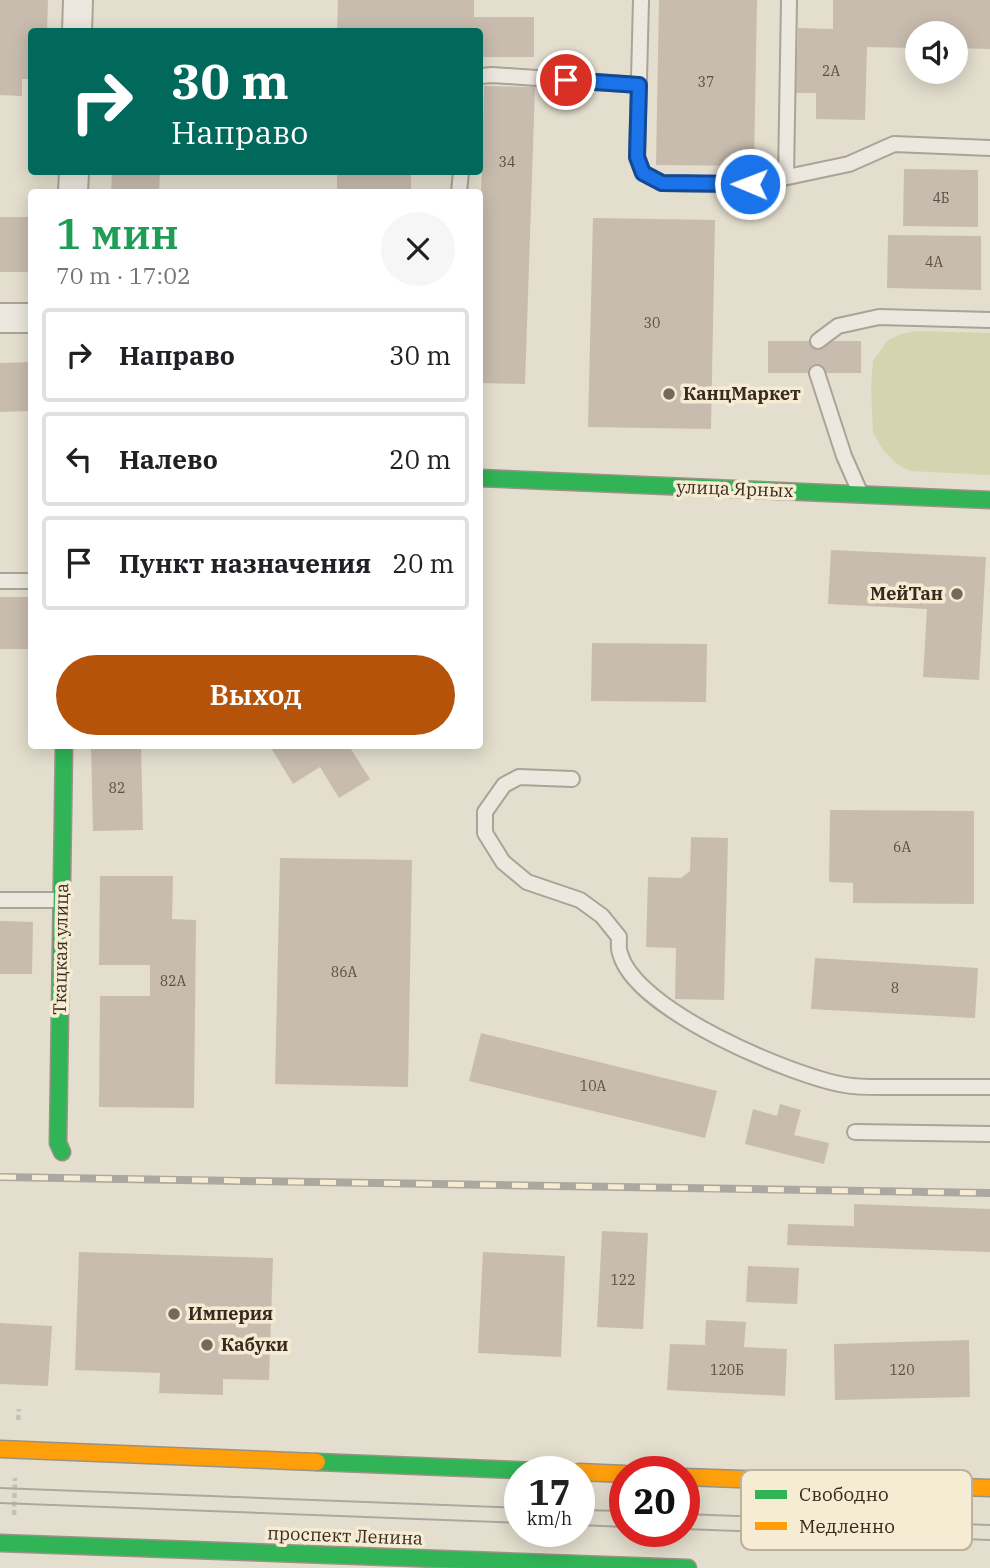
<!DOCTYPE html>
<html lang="ru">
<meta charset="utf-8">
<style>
:root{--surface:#fff;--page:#f6f6f6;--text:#202124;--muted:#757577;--line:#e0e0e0;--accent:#b45309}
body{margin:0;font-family:"IBM Plex Serif",serif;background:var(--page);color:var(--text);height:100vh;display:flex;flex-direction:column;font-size:26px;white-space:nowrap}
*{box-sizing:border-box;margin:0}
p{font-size:23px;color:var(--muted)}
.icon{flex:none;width:38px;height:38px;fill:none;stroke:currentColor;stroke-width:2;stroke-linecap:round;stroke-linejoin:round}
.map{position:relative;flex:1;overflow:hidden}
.sheet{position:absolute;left:28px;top:189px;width:455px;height:560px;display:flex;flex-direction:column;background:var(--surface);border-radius:7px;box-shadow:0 4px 18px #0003}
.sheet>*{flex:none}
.guide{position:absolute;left:28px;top:28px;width:455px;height:147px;border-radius:7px;box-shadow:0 4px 18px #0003;background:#00695c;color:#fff;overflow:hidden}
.controls{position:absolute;left:905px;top:21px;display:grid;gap:14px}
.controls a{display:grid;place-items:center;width:63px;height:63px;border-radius:50%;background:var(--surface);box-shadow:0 4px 18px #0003;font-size:35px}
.speed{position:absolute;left:504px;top:1456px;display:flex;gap:14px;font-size:35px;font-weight:700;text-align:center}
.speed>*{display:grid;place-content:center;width:91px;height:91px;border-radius:50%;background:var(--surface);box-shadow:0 4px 18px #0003;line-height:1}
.speed small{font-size:18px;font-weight:400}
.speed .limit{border:10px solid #d22;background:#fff;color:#111}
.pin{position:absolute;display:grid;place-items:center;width:60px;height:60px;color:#fff;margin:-30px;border:4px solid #fff;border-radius:50%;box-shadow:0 2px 7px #0007}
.me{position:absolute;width:77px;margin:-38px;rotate:271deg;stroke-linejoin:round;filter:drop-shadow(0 0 5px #0008)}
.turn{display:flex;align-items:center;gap:24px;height:147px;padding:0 28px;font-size:32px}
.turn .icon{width:91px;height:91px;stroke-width:2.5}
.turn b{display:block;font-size:49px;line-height:60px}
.round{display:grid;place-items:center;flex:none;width:74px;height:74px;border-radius:37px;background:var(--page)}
.summary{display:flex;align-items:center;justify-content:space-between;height:119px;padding:0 28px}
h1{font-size:42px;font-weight:600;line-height:52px;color:#1e9e55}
.primary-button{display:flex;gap:14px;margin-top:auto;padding:14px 28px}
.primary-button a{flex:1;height:80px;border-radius:42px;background:var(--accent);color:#fff;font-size:28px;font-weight:600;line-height:80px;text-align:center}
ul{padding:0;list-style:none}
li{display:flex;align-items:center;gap:21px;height:94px;margin:0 14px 10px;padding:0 14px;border:4px solid var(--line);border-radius:7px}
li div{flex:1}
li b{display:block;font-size:26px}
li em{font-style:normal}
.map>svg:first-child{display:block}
</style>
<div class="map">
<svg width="990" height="1568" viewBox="0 0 990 1568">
<rect width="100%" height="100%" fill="#e4dece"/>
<path fill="#d4d4b0" d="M916,331L990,333V475L910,471L897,464L883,450L873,432L871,386L873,361L888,340L901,334Z"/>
<path fill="#c8bcae" d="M0,0H48L47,32H32V79H22V96L0,95Z
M338,0H474V17H534V57H480V32H337Z
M659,0H757L754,166L656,165Z
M833,0H990V49L956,48V33H917V48L867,47L865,120L816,119V93H796L798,28L833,29Z
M484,86L535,87L525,384L480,383V236Z
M904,169L978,170V227L903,226Z
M112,172H160L159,192H111Z
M337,172H411V192H337Z
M0,217H32V272H0Z
M593,218L715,220L711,429L588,427Z
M888,235L981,236V290L887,288Z
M768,341H861V373H768Z
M32,362V411L0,412V363Z
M831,550L986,557L979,680L923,677L927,609L828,604Z
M0,597H32V649H0Z
M592,643L707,644L706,702L591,701Z
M91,746H141L143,830L93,831Z
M270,746H349L370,779L339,798L320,767L293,784Z
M830,810L974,811V904L853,903V883L829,882Z
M691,837L728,838L724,1000L675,999L676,948L646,947L648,877L681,878L690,871Z
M280,858L412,860L408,1087L275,1084Z
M100,876H173L172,919L196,920L194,1108L99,1107L100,996H150V965H99Z
M0,921L33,922L32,974H0Z
M815,958L978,968L975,1018L811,1009Z
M481,1033L717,1091L705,1138L469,1081Z
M780,1104L801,1110L794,1135L829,1143L824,1164L745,1144L753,1109L777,1116Z
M854,1204L990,1209V1252L787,1245L788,1224L854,1226Z
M602,1231L648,1233L643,1329L597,1327Z
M79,1252L273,1258L269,1380L223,1379V1395L159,1393L160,1373L75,1370Z
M483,1252L565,1256L561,1357L478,1353Z
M748,1266L799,1268L797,1304L746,1302Z
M706,1320L746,1322L744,1347L787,1349L785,1396L667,1390L670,1344L705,1345Z
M0,1323L52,1326L48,1386L0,1384Z
M969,1340L970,1397L835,1400L834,1344Z"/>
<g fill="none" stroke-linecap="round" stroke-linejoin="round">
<defs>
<path id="lane" d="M641,0L637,157L643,173L662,183L750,185L849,164L894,144L990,148
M480,76L492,75L639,85
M786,177L789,0
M459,192L461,172
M818,341L838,326L879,317L990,320
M817,373L844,456L859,490
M0,581H32
M572,779L519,777L504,785L485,812V833L503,862L527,882L580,900L602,916L619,937C619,942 618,949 620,953C634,1010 792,1076 845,1085C862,1088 881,1087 899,1087C929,1087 960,1087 990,1087
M0,900H62
M855,1132L990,1134"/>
<path id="street" d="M77,32L78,0
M73,192L74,172
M0,318H32"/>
<path id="fast" d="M480,478L990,500
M62,1152L58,1143L64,746
M317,1462L563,1472
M0,1543L688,1568"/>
<path id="slow" d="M0,1449L317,1462
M579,1472L625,1474
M684,1477L990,1488"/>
</defs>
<use href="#lane" stroke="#aaa396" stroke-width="18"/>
<use href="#street" stroke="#aaa396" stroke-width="32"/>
<use href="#fast" stroke="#999286" stroke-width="19"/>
<use href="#slow" stroke="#999286" stroke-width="19"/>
<path stroke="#c5bfb6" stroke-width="4.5" stroke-dasharray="5 3.5" stroke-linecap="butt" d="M18,1420L19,1409
M14,1515L15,1478"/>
<use href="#lane" stroke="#ece8df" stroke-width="14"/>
<use href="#street" stroke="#ece8df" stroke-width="28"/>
<use href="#fast" stroke="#30b455" stroke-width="16"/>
<use href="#slow" stroke="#ff9f0a" stroke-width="16"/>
<path stroke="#aca89f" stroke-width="2" d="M0,1488L520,1508
M0,1503L520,1523
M579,1510L625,1511
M684,1514L990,1525
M579,1525L625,1527
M684,1529L990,1540"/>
<defs>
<path id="rail" d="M0,1177L990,1193"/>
</defs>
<use href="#rail" stroke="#aca89f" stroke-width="8"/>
<use href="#rail" stroke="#f6ebd3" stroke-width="5" stroke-dasharray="16" stroke-linecap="butt"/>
</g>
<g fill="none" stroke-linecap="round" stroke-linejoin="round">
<defs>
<path id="route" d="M566,80L639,85L637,157L643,173L662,183L750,184"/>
</defs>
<use href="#route" stroke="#114b97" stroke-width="18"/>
<use href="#route" stroke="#1a73e8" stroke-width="12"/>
</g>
<g fill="#75695c" stroke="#f6ebd3" stroke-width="2.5">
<circle cx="669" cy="394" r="7"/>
<circle cx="957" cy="594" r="7"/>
<circle cx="174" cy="1314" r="7"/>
<circle cx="207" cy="1345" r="7"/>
</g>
<g text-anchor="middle" stroke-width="7" stroke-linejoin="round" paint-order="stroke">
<g font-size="14" fill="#5d4e42">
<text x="831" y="76">2А</text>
<text x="706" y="87">37</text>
<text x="507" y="167">34</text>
<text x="941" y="203">4Б</text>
<text x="934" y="267">4А</text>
<text x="652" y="328">30</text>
<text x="117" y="793">82</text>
<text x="902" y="852">6А</text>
<text x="344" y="977">86А</text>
<text x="173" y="986">82А</text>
<text x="895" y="993">8</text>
<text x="593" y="1091">10А</text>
<text x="623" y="1285">122</text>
<text x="727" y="1375">120Б</text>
<text x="902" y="1375">120</text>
</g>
<g font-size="18" font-weight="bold" fill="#392a1e" stroke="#f6ebd3" text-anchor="start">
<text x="683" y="400">КанцМаркет</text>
<text x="943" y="600" text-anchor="end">МейТан</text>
<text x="188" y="1320">Империя</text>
<text x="221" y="1351">Кабуки</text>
</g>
<g font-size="18" fill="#392a1e" stroke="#f6ebd3">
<text transform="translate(735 489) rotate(2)" y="6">улица Ярных</text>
<text transform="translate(61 949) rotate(-89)" y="6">Ткацкая улица</text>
<text transform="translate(345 1536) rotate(2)" y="6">проспект Ленина</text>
</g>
</g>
<rect x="741" y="1470" width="231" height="80" rx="10" fill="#f6ebd3" stroke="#bdb19d" stroke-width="2"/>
<rect x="755" y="1490" width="32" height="9" fill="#30b455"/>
<rect x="755" y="1522" width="32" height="8" fill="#ff9f0a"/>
<g font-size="19" fill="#392a1e">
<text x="799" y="1501">Свободно</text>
<text x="799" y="1533">Медленно</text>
</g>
</svg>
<div class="controls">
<a><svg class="icon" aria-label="sound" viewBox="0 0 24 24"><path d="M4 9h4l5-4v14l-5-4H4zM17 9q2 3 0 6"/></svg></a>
</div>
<div class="speed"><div>17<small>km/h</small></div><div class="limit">20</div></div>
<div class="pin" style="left:566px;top:80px;background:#d93025"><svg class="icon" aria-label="arrive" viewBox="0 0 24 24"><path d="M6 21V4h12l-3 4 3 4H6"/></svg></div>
<svg class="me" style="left:750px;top:184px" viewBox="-20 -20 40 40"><circle r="17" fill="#1a73e8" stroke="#fff" stroke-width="3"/><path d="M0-11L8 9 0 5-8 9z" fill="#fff"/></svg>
<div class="guide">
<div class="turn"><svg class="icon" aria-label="right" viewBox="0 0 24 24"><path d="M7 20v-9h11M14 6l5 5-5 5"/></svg><div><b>30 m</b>Направо</div></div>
</div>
<section class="sheet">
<div class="summary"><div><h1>1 мин</h1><p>70 m · 17:02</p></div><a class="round"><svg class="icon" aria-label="close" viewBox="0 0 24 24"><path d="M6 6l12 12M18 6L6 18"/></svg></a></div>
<ul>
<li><svg class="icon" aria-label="right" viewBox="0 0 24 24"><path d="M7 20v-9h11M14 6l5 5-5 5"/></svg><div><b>Направо</b></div><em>30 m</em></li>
<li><svg class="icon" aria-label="left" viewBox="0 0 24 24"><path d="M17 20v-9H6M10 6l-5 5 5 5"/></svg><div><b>Налево</b></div><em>20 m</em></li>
<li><svg class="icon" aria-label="arrive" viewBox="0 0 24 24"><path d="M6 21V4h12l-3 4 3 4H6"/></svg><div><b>Пункт назначения</b></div><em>20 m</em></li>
</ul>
<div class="primary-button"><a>Выход</a></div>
</section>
</div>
